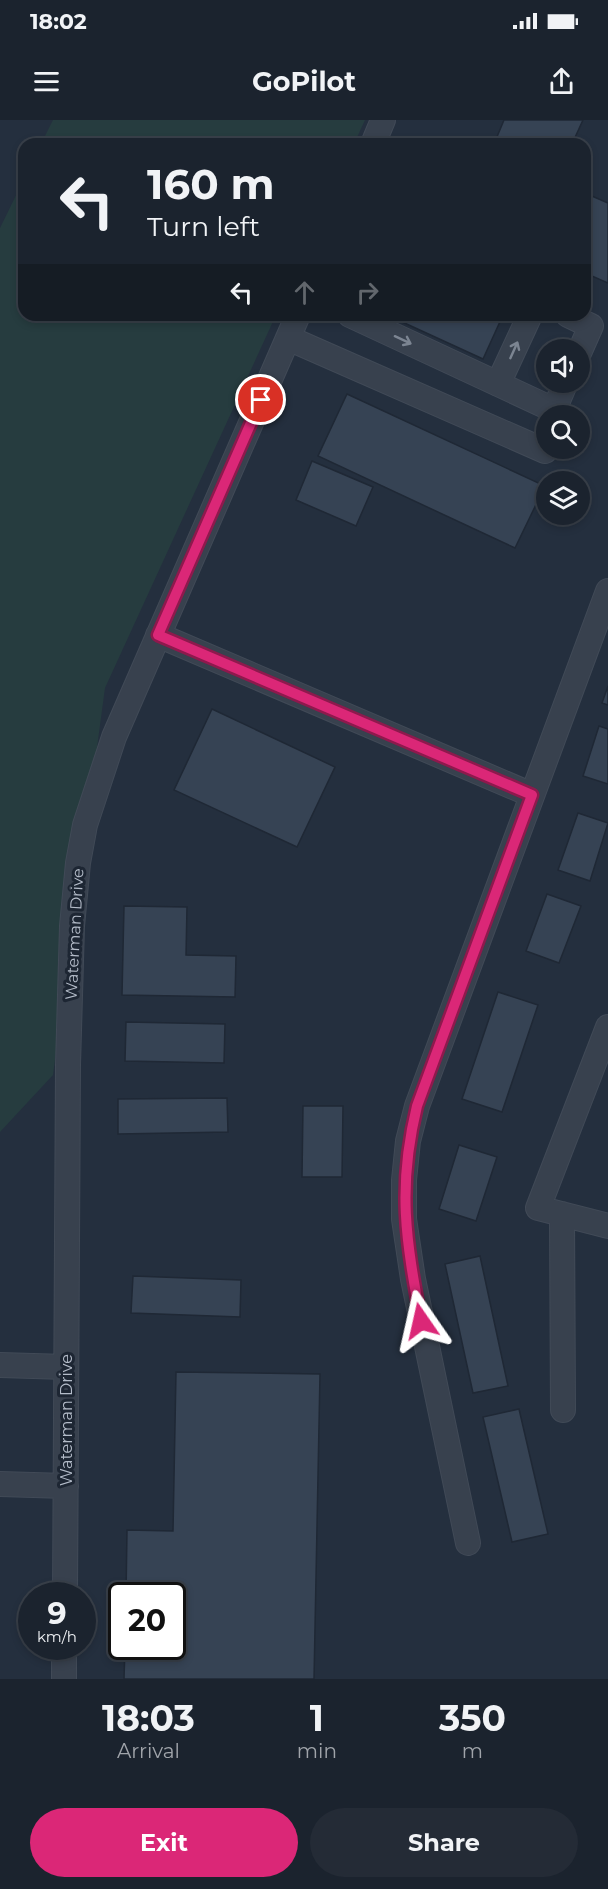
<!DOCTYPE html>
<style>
:root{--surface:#1b232e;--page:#242b36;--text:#f1f3f6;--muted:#a0a4aa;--line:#39404a;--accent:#db2777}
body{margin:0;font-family:Montserrat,sans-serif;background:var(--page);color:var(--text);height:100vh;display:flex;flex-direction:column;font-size:22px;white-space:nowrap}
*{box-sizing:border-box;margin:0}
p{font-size:20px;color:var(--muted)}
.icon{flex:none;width:33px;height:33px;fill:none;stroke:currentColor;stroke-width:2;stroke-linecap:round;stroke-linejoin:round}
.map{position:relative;height:1559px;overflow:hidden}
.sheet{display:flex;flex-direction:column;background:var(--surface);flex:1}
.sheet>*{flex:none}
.hud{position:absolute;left:18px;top:18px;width:573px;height:183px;border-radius:18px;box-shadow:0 3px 9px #0003,0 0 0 2px var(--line);background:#1b232e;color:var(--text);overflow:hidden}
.fabs{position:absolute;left:536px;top:219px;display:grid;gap:12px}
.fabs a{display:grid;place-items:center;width:54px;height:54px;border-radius:50%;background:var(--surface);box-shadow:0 3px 9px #0003,0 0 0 2px var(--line);font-size:30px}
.speed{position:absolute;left:18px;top:1462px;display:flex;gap:12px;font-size:30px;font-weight:700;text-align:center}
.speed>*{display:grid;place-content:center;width:78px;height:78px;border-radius:50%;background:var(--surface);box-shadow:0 3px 9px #0003,0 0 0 2px var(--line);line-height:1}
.speed small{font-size:15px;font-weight:400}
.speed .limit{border:3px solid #111;border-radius:9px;background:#fff;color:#111}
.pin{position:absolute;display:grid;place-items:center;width:51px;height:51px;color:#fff;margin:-26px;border:3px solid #fff;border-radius:50%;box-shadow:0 2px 6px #0007}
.me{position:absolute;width:66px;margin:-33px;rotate:349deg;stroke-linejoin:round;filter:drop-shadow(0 0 4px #0008)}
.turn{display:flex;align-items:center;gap:21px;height:126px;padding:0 30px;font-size:27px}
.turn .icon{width:78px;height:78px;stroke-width:2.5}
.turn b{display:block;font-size:42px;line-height:51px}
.lanes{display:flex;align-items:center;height:57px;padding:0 30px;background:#0003;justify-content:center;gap:30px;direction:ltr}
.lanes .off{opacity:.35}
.eta{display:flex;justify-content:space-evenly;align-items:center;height:102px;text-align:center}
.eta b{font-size:36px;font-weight:700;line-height:42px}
.button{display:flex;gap:12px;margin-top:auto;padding:12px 30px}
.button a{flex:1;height:69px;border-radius:36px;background:var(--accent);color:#fff;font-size:24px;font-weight:700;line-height:69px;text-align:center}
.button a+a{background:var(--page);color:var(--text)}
.status{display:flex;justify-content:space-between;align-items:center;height:42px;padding:0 30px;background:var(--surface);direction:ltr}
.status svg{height:16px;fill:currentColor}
header{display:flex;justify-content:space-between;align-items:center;height:78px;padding:0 30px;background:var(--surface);font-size:27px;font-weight:700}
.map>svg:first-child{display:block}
</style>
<div class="status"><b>18:02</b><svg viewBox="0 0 49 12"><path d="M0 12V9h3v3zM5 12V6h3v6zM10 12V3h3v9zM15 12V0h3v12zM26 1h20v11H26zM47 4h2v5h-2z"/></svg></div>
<header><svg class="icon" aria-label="menu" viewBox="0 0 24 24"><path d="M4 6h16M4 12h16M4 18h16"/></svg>GoPilot<svg class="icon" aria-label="share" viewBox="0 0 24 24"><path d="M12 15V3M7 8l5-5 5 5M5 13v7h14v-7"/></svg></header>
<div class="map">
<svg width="608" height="1559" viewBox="0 0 608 1559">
<rect width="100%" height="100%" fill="#242f3e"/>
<path fill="#263c3f" d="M53,0H365L354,24H41Z
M24,59V195H276L105,568L53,955L0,1012V108Z"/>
<path fill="#364354" stroke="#1f2835" stroke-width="1.5" d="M504,0H583L572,24H494Z
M585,73L608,83V163L585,153Z
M387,195H503L483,239Z
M347,274L545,366L515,428L318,336Z
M312,341L373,367L356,406L296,380Z
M608,566V585L602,583Z
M212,589L335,647L297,727L174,670Z
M599,606L608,609V664L583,656Z
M578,693L608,703L590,761L558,750Z
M547,774L581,786L559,843L526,831Z
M124,786L187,787L186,835L236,836L235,877L122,875Z
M498,872L538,885L502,992L462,979Z
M126,902L225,904L224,943L125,941Z
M227,978L228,1012L118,1014V979Z
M303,986H343L342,1057H302Z
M459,1025L497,1037L476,1101L439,1089Z
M480,1136L508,1266L473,1273L445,1144Z
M133,1156L241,1160L240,1197L131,1193Z
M176,1252L320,1254L314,1559H124L125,1527H172V1476H126L127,1410L173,1411Z
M519,1289L548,1414L512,1422L483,1297Z"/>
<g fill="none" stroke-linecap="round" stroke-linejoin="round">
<defs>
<path id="minor" d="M373,24L383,0
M350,195L554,290L566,262
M568,195L591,206L579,233
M288,218L545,331
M498,264L530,195
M158,515L532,675
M608,907L538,1088L608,1106
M562,1094L563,1290
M0,1245L66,1247
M0,1364L66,1366
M468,1423L413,1159L404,1099V1060L408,1021L417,986L608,471
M65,1476L68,945L72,806L78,743L85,705L114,617L298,195
M64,1559V1527"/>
</defs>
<use href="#minor" stroke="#414a57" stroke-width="26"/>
<use href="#minor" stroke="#38414e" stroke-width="24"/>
</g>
<defs><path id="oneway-shaft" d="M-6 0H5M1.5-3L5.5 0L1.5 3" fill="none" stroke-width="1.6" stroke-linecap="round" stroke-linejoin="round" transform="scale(1.5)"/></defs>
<g stroke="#7c8592">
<use href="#oneway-shaft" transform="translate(403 220) rotate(25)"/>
<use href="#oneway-shaft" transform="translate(514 230) rotate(-66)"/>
</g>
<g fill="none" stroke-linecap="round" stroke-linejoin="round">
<defs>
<path id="route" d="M261,280L158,515L532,675L417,986C397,1068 406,1120 421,1201"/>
</defs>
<use href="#route" stroke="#8e194d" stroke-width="15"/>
<use href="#route" stroke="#db2777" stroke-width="10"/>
</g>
<g text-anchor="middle" stroke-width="6" stroke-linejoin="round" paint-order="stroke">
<g font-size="16" fill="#b4bcc9" stroke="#1d2633">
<text transform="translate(74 814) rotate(-87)" y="6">Waterman Drive</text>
<text transform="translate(66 1300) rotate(-90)" y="6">Waterman Drive</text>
</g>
</g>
</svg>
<div class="fabs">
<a><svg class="icon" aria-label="sound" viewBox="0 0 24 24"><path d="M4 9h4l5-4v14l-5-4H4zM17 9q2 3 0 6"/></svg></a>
<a><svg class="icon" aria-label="search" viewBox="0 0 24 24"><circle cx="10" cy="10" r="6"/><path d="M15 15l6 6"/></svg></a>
<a><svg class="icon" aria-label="layers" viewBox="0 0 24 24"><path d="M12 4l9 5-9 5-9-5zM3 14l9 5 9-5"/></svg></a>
</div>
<div class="speed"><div>9<small>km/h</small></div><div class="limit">20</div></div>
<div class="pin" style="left:261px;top:280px;background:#d93025"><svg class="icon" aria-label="arrive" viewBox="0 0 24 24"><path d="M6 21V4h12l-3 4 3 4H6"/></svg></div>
<svg class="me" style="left:421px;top:1201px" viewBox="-20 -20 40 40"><path d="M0-17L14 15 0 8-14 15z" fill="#db2777" stroke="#fff" stroke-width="4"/></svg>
<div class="hud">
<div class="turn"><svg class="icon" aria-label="left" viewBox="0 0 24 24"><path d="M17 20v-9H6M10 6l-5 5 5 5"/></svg><div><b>160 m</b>Turn left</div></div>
<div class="lanes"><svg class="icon" aria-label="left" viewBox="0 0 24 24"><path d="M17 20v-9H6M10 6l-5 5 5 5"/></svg><svg class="icon off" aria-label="ahead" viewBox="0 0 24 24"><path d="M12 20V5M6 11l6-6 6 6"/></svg><svg class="icon off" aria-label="right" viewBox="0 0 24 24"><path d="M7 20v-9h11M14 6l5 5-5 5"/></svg></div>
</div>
</div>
<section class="sheet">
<div class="eta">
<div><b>18:03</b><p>Arrival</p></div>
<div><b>1</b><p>min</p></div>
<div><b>350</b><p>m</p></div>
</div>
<div class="button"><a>Exit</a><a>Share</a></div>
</section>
